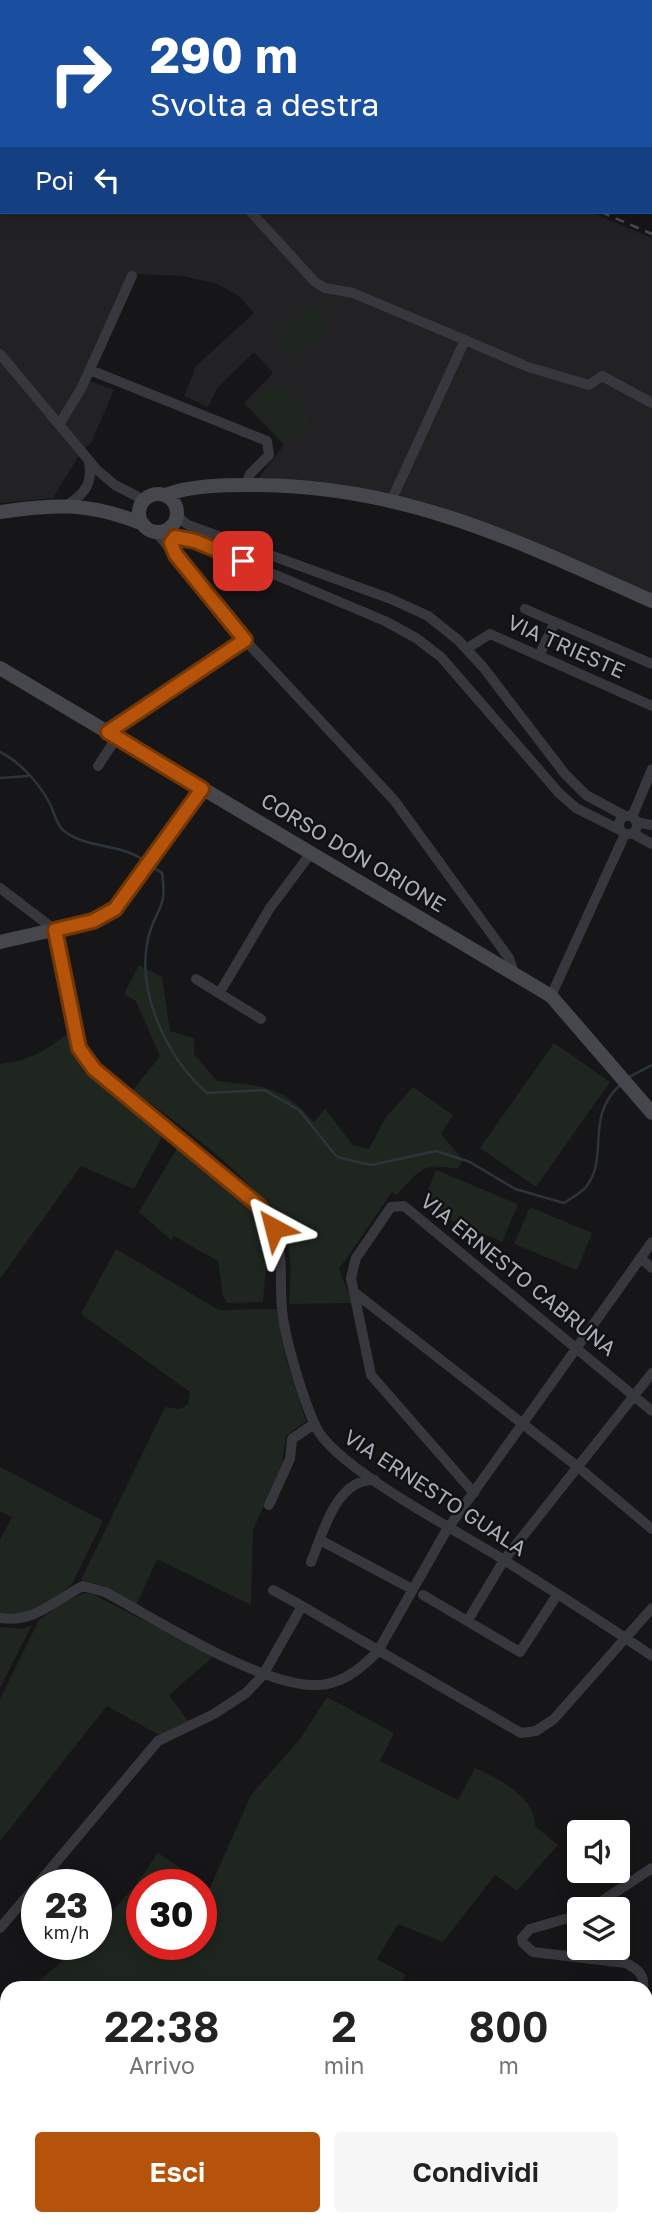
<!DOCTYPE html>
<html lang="it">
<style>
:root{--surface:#fff;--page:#f6f6f6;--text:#222;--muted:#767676;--accent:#b45309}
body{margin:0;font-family:"Golos Text",sans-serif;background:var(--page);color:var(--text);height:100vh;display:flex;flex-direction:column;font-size:26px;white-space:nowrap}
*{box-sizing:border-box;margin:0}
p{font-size:23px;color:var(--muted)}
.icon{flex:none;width:38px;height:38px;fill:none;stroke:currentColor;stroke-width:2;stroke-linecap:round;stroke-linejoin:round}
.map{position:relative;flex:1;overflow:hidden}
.side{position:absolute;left:0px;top:1981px;width:653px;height:245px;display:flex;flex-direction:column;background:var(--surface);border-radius:21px 21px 0 0;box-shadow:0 4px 18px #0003}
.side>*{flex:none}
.banner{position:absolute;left:0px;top:0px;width:653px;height:214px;box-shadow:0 4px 18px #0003;background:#1a4fa0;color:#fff;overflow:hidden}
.tools{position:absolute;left:567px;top:1820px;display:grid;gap:14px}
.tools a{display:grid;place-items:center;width:63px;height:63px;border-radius:7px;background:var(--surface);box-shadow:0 4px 18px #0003;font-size:35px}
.speed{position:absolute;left:21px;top:1869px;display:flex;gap:14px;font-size:35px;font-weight:700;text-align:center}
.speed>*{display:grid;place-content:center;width:91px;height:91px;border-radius:50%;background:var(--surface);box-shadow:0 4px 18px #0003;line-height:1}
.speed small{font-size:18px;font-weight:400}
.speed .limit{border:10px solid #d22;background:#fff;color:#111}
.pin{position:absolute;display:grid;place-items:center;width:60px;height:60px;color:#fff;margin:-30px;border-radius:14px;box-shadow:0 4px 10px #0006}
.me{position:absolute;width:77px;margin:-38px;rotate:322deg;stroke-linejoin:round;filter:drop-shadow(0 0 5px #0008)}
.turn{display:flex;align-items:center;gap:24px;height:147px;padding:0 35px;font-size:32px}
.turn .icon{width:91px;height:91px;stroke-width:2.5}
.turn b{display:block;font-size:49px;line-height:60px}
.then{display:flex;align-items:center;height:66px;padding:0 35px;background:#0003;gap:14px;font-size:26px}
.eta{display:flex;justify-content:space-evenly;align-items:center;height:119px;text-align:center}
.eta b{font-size:42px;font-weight:600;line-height:49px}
.primary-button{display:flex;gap:14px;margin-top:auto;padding:14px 35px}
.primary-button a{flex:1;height:80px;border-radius:7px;background:var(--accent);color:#fff;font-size:28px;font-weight:600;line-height:80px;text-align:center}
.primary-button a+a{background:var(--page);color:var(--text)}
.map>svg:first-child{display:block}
</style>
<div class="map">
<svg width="652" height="2226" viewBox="0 0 652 2226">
<rect width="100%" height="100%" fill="#161618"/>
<path fill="#222225" d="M0,0L93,2H2V212H591L652,238V601L425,507L253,485L284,445L244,403L273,373L254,352L218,387L208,407L184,396L196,366L254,313L239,296L215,283L182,276L137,274L90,381L114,390L92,441L78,457L53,498L0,503Z"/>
<path fill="#1e261f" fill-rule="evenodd" d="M310,306L317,307L333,329L297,355H292L277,335Z
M273,383L278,389L289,390L310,419L307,427L289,441H283L251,403L266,386Z
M139,965L162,977L170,1031L194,1038V1054L217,1081C265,1087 280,1084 314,1122L325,1109L353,1145L369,1149L386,1117L413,1087L453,1115L441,1134L463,1160L458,1169C422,1163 421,1168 397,1195L392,1192L339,1269L352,1303L289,1304C290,1282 293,1261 286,1239C270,1187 177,1124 133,1090L160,1056L136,1001L124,994Z
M68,1033L79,1061L89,1072L164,1133L134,1189L81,1166L0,1279V1064C26,1062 48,1050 68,1033Z
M554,1043L610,1082L536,1187L480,1148Z
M179,1145L260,1217L267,1226L276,1252L267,1256L263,1302L227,1303L223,1296L218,1261L174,1236L171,1240L139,1212Z
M436,1170L518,1204L502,1242L421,1207Z
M530,1207L592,1233L577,1270L514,1244Z
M116,1249L219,1310L276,1309L286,1359L306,1421L286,1436L282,1464L253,1530L251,1605L157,1559L137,1604L103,1586L81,1580L165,1407L180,1409L188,1404L190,1392L81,1314Z
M0,1467L103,1521L72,1584L39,1611L0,1616V1540L12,1517L0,1511Z
M88,1592L214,1656L169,1695L188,1721L159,1735L107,1706L0,1841V1699L39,1620L69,1599Z
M32,1625L0,1688V1627L22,1629Z
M327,1697L394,1733L380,1761L458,1800L475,1768C499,1779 536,1797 535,1826L558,1845L517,1891L495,1875L443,1942L398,1924L377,1959L406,1975L398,1988H31L82,1944H96V1929L134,1887L158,1853L210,1888L251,1795L300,1739ZM142,1885H201V1944H142Z
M7,2003V2083L0,2087V2007Z
M652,2053V2226H553L539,2219H646V2060Z"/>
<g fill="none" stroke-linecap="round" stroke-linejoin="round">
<path stroke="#2c353c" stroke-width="2.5" d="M0,752C19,761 39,783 49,802C54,811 56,825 64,831C87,849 120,843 145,861
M0,778L28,776
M153,867L162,873C168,910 155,908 148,939C136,992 167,1058 207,1093L264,1090L299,1110L337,1157L371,1165L436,1151L470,1162L515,1189L564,1203C571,1198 581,1193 586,1187C610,1156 584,1118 620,1085
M627,1078L652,1065"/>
<path stroke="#37383d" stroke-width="10" d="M251,212L315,282L325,288L353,293L465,340L392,499
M465,340L528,367L589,385L602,376L652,403
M0,354L97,470L115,485L144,500
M90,370L267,441L269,455L250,474L246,485
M59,425L82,387L132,276
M66,506C84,494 93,485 89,462
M177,516L188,525L391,599L428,616L458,640L483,667L565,774L586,795L625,816
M155,531L245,640L394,800L509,958L514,973
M163,531L195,541L385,621L416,638L441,657L559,793L576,808L620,830
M525,609L652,664
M466,649L490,634L652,706
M539,656L555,622
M108,732L245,640
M98,766L117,737
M619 825a9 9 0 1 1 18 0a9 9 0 1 1-18 0Z
M632,817L652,769
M636,822L652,825
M632,833L652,844
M0,888L55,930L79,1048L94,1069L258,1205C289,1249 278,1261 282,1310C285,1339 303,1400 316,1427C334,1466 455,1530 496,1555C548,1588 601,1621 652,1656
M196,979L261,1019
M220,992L270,908L311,853
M551,996L625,834
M640,1258L652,1268
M354,1292L578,1467L652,1529
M474,1493L371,1375L351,1278L356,1258L391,1207L404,1206L652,1411
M269,1505L290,1459L292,1439L314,1424
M320,1540L412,1589
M311,1562C323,1533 336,1478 375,1480
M423,1595L520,1652L557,1595
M302,1606L521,1733L536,1731L554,1719L652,1608
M0,1618C35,1623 53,1601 83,1586L105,1592C158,1620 262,1688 319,1685C342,1684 363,1667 378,1651L446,1531L652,1242
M468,1620L504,1560L652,1373
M37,1885L158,1741L214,1714L246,1693L263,1675L302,1606L273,1590
M590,1909L652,1868
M579,1915L530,1929L522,1938L523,1943L533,1952L626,1963C637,1969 645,1974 643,1988
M0,1928L37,1885
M384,2219V2226"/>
<path stroke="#45474d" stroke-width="14" d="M139 513a19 19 0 1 1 38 0a19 19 0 1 1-38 0Z
M165,495C195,484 229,485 260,485C410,487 519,542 652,601
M0,512C57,504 89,502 143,524
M0,668L551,996L652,1113
M0,942L93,921L115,909L202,789
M646,2051L652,2044
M0,2154L7,2151"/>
<path stroke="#4a4c52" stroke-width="2.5" stroke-dasharray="9 7" stroke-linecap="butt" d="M108,0L112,2
M125,0L129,2
M601,212L652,234"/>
</g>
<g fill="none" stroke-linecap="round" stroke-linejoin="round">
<defs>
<path id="route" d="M243,561L195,541L175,537L171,543L176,555L245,640L108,732L202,789L115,909L93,921L55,930L79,1048L94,1069L258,1205L274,1228"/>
</defs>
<use href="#route" stroke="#753606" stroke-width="18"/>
<use href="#route" stroke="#b45309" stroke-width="12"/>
</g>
<g text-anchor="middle" stroke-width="5" stroke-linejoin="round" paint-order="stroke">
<g font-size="21" fill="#a8adb8" stroke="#111113">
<text transform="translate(566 647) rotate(24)" y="7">VIA TRIESTE</text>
<text transform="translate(353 853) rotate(31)" y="7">CORSO DON ORIONE</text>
<text transform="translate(518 1275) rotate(39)" y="7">VIA ERNESTO CABRUNA</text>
<text transform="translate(435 1493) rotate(33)" y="7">VIA ERNESTO GUALA</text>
</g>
</g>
</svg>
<div class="tools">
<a><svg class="icon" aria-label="sound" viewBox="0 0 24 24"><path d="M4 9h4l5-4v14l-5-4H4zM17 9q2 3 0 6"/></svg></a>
<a><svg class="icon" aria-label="layers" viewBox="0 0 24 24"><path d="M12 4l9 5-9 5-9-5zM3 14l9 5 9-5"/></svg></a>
</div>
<div class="speed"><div>23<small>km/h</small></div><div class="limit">30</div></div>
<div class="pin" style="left:243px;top:561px;background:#d93025"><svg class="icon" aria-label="arrive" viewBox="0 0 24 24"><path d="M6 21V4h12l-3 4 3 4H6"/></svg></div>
<svg class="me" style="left:274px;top:1228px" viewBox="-20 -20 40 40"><path d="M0-17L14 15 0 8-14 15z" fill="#b45309" stroke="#fff" stroke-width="4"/></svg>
<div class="banner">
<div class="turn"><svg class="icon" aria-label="right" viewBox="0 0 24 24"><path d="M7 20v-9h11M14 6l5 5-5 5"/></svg><div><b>290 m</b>Svolta a destra</div></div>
<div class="then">Poi<svg class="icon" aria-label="left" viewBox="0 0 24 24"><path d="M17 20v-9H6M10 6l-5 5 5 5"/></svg></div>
</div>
<section class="side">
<div class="eta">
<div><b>22:38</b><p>Arrivo</p></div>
<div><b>2</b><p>min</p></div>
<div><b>800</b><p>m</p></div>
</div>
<div class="primary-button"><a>Esci</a><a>Condividi</a></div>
</section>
</div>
